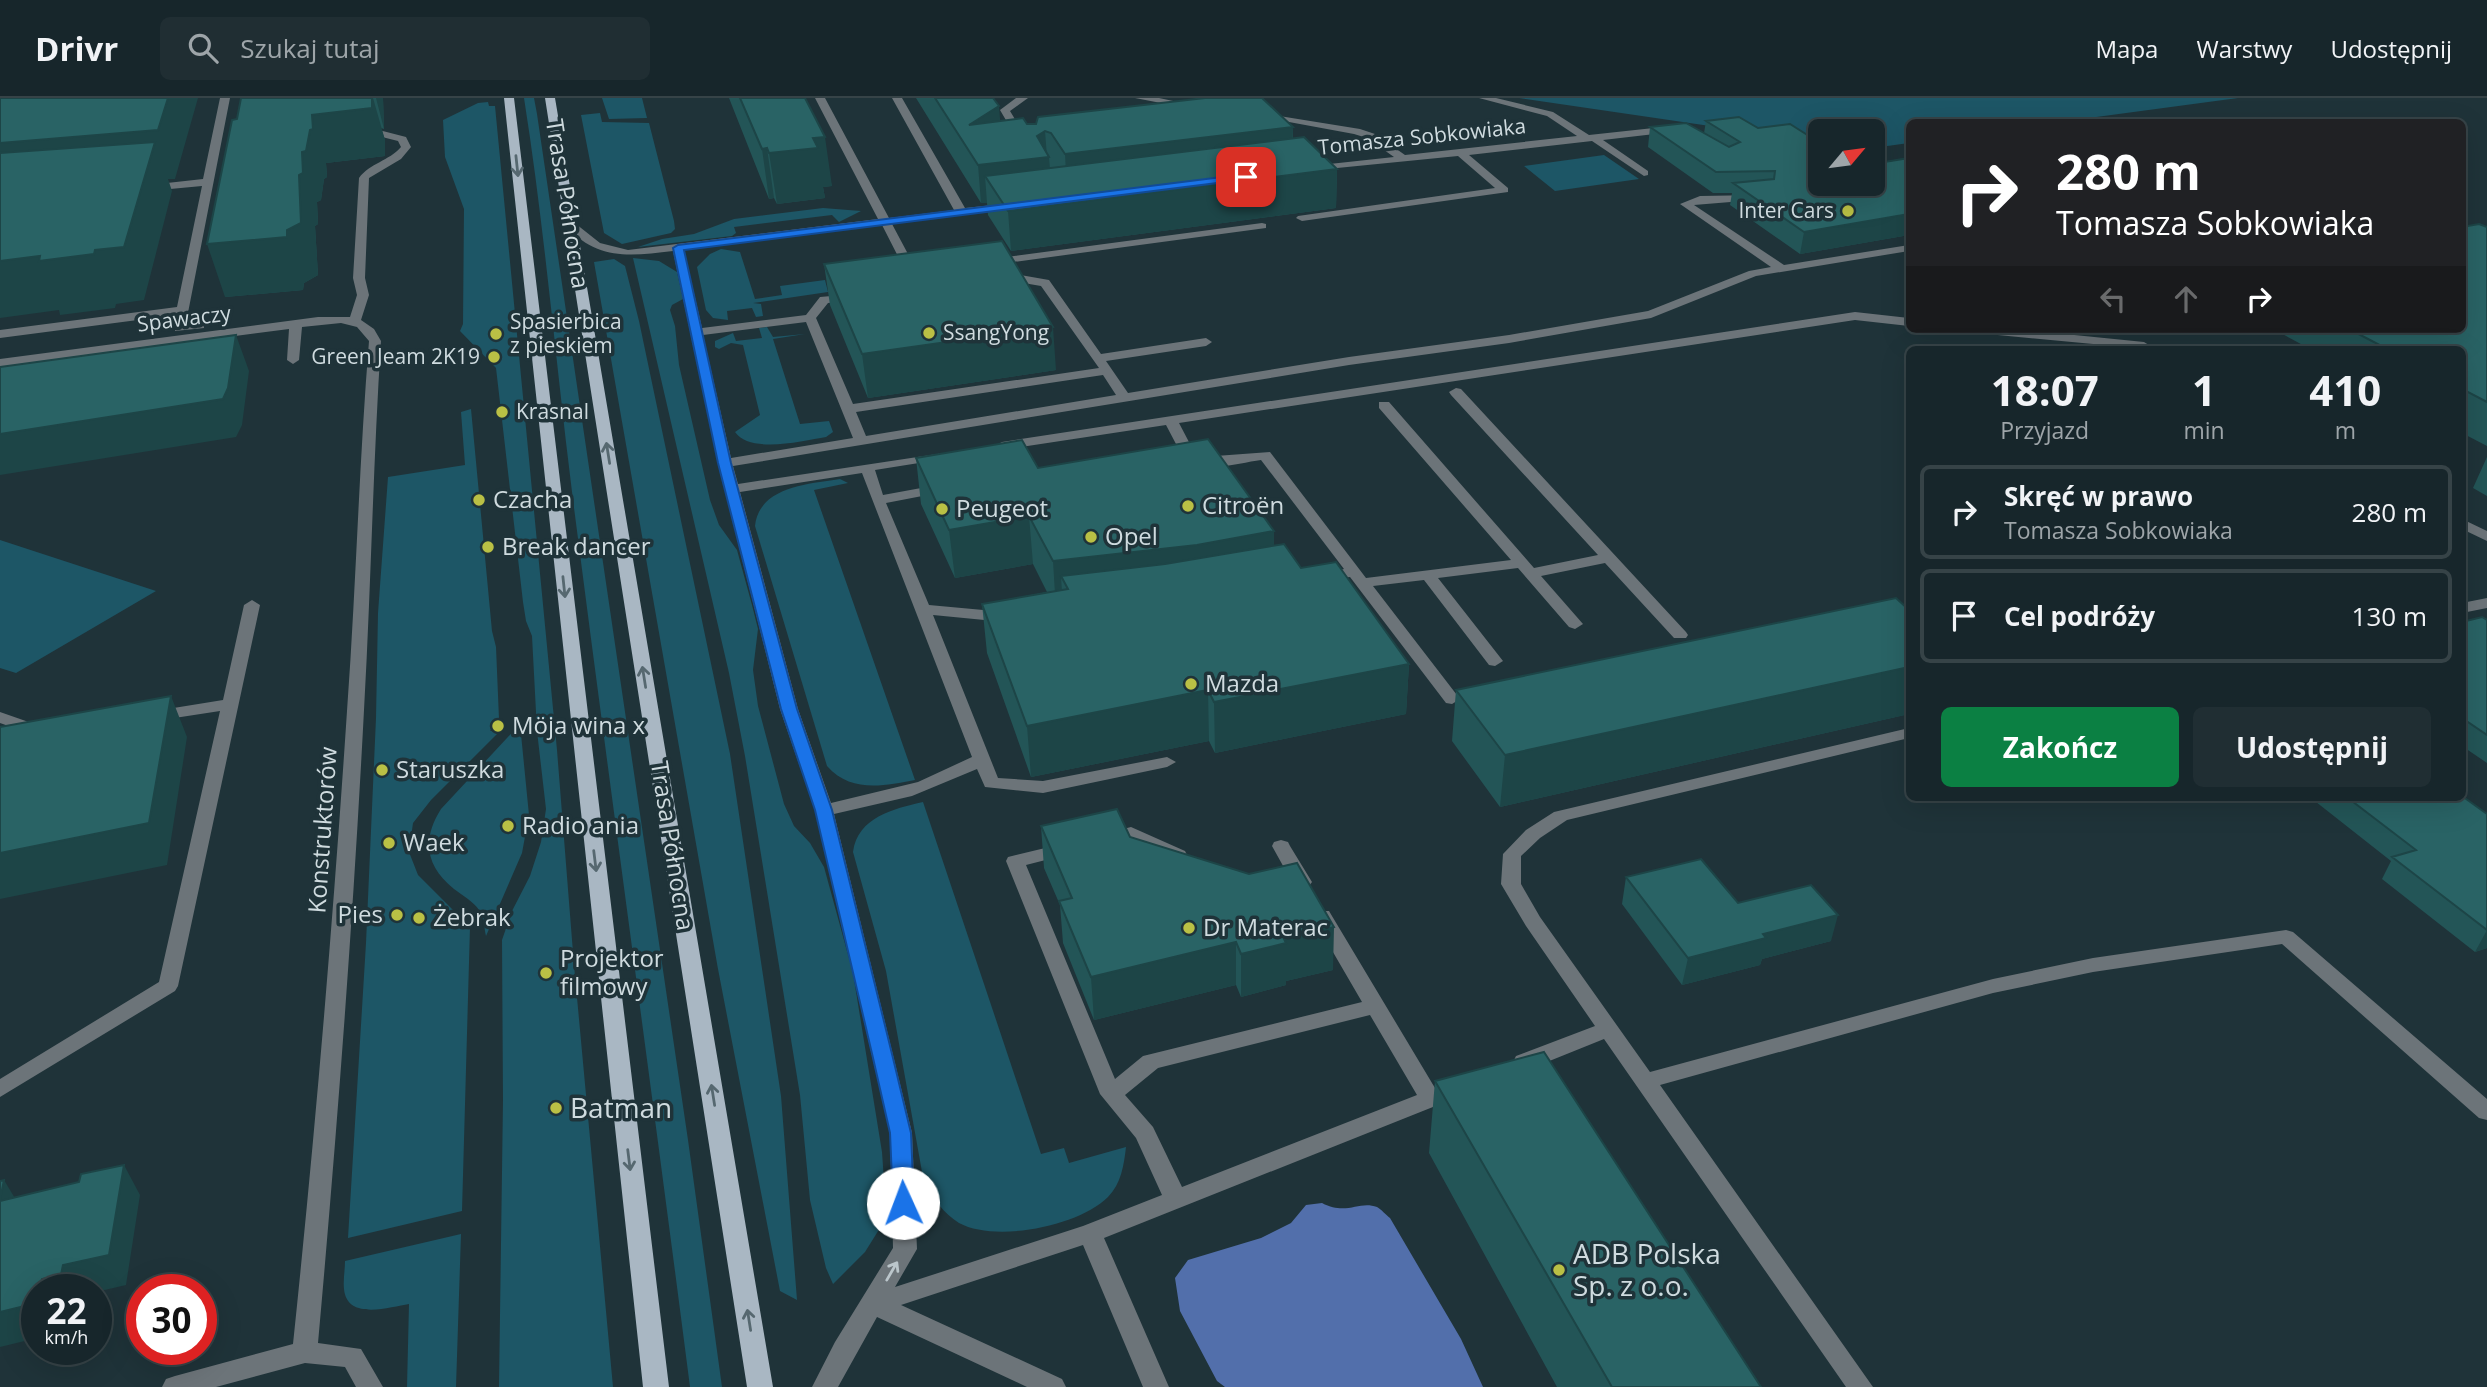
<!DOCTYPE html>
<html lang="pl">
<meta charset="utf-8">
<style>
:root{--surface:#17262b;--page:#202e33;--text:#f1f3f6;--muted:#9ea5a9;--line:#364347;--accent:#0b8043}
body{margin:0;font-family:"Open Sans",sans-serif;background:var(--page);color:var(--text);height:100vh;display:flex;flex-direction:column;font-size:26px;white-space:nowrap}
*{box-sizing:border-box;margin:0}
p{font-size:23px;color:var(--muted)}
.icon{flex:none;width:38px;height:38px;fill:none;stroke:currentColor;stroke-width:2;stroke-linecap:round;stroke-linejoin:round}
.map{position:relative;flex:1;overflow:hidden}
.details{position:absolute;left:1906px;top:248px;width:560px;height:455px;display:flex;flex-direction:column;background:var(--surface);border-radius:10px;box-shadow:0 7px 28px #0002,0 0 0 2px var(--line)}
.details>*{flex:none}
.top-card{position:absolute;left:1906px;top:21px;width:560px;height:214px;border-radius:10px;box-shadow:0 7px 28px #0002,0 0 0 2px var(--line);background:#202124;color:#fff;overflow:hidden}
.needle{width:46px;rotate:61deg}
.buttons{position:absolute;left:1808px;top:21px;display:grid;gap:14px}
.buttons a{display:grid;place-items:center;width:77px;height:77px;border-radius:10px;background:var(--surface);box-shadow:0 7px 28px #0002,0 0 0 2px var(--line);font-size:35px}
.speed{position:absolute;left:21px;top:1176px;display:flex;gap:14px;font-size:35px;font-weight:700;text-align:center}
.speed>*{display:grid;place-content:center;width:91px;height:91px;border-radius:50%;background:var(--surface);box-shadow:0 7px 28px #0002,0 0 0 2px var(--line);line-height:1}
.speed small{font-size:18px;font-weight:400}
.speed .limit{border:10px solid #d22;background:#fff;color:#111}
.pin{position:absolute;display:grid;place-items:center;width:60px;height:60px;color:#fff;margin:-30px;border-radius:14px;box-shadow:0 4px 10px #0006}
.me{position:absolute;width:77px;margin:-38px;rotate:358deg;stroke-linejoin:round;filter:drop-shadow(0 0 5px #0008)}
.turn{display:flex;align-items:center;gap:24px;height:147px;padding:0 35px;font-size:32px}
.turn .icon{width:91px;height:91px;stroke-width:2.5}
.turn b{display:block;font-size:49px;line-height:60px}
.lanes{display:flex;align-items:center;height:66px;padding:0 35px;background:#0003;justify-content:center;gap:35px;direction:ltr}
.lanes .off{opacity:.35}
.eta{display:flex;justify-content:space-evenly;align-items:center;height:119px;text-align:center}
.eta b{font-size:42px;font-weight:700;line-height:49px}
.action{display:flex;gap:14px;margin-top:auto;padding:14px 35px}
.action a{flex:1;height:80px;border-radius:10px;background:var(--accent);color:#fff;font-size:28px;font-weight:700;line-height:80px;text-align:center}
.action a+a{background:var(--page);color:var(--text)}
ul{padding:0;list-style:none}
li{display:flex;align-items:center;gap:21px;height:94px;margin:0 14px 10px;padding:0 21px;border:4px solid var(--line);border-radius:10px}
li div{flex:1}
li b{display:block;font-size:26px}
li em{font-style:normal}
header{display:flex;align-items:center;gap:42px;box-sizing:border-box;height:98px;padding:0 35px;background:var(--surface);border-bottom:2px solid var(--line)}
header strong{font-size:33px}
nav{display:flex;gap:38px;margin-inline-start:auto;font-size:24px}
.search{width:490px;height:63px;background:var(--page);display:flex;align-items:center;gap:18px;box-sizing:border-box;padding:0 24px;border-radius:10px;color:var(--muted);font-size:26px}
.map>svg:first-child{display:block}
</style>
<header>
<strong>Drivr</strong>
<div class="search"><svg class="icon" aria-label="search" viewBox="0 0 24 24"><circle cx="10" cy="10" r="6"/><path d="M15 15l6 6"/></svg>Szukaj tutaj</div>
<nav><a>Mapa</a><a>Warstwy</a><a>Udostępnij</a></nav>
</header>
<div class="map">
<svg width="2487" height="1289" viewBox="0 0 2487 1289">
<rect width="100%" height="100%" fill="#1f3339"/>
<path fill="#1d5666" d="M524,0H534L537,16L688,1042L722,1289H690C652,993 611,698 573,402C556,268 545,133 524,0Z
M602,0H642L647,20L609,21Z
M1519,0H2238L2059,24H1909V45L1873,50L1872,33H1820V44Z
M488,4L489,8H495L557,652L574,867L613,1289H499L503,1002L502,842L512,813L530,778L541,744L546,711L537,633L532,538L526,523L523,504L496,270L460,233L463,226L464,111L445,59L443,22L478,5Z
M600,15L602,24L649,25L674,123L675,131L671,135L622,146L604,135L581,17Z
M1604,57L1639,81L1555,93L1524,68Z
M823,110L861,113L839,124L832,117L734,129L736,135L732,138L638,149L662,141L694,136L734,121Z
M721,151L740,154L755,201L782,197L780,188L825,182L828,194L753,205L761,206L763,218L756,219L752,210L727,213L728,222L713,220L706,212L697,169L710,156Z
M633,160L659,163L677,174L683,201L672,207L670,212L675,228L679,267L710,402L719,427L737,452L752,507L758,531L753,572L758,608L784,706L794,728L810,745L824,769L853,875L882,1054L886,1112L880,1130L865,1154L833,1186L826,1170L810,1102L800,997L745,658L729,575Z
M614,161L625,168L639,223L730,656L781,998L797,1202L780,1193L718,871L594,164Z
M767,229L773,239L805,236L773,241L800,326L829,323L833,334L826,339C803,343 750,356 735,334L760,317L743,247L731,245L719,251L715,249V243L733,235L736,243L762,240L759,230Z
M471,311L492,533L496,549L499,621L490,633H500L431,702L413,725L409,754L418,777L470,829L462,1113L348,1140L366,845L376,620L378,515L388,379L465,367L461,314Z
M840,381L848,385L814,392L915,682C883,688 851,695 827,668L755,428C759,388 810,386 840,381Z
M0,442L156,493L16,575L0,570Z
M520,626L529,717L522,755L486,838C484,829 484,820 479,812C474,804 462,797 454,791C425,768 422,741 441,711Z
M923,704L1041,1056L1064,1050L1069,1065L1126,1049C1124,1067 1121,1086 1108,1099C1079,1128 996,1145 959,1125C943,1115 934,1101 924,1085L886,873L853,754C858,719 893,711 923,704Z
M461,1136L456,1289H407L409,1206C390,1209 347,1223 344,1191C343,1182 345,1172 345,1163Z"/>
<path fill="#526fab" d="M1322,1105C1347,1118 1359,1102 1377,1109C1381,1111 1386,1117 1390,1120L1461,1241L1483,1289H1225L1217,1283L1180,1213L1175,1180L1188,1162L1261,1140L1291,1125L1306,1107Z"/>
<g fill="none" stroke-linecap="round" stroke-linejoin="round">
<path fill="#6c7479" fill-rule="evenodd" d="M220,0H230L186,225L204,224V230L175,233L176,217L0,240V232L177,209L202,88L149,93L144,90L149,87L203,81Z
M364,0H374L375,31L406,39L411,49L401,61L369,80L365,180L369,197L361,222L374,231L381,243C373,366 371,489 364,612C353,823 337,1034 318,1245L361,1251L383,1289H356L345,1269L305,1265L216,1289H162L166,1281L175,1278L293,1246C315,1036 333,825 347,613C356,490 359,366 369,243L357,229L341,225L302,229L299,262L293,266L287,262L289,231L0,269V261L318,219H350L357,197L353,180L359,80C370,65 389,63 401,49L398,43L366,35Z
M815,0H825L889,120L954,112L892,0H902L965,110L1012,105L1017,108L1012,111L892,126L916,171L921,174L915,178L906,174L882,127L684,152L702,230L806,217L820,199L854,196V202L828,205L816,220L853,306L1099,270L1041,188L999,181L997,178L1003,174L1049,182L1101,256L1206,240L1212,244L1206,248L1106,263L1128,295L1349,259L1509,237L1648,213L1749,173L1771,169L1680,106L1700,98L1759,97V101L1755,102L1694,107L1784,167L1909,147V153L1756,178L1651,220L1509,245L1349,267L733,368L738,386L944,355V361L875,372L883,397L943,386L950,390L943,394L886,405L929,507L1005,514L1013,519L1005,524L933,517L998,680L1043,683L1167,659L1176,664L1167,669L1043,695L985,689L977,671L912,698L834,716L912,1035L917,1151L895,1189L1083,1128L1162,1097L1136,1040L1100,996L1006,763L1008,759L1066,745L1073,747L1075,751L1073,755L1026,767L1115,981L1143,958L1362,904L1312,818L1315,813H1329L1435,990L1455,983L1463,985L1466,991L1463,997L1104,1140L1169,1289H1143L1083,1147L901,1207L1062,1281L1066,1289H1027L877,1219L838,1289H812L835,1244L893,1150L890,1035L815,712L780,611L718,365L673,153C630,158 598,163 566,128L576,126L600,145L628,152L878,121ZM806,224L853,340L731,360L703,237ZM1103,277L1116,297L866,338L856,314ZM862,375L972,659L918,684L831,705L798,611L740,394ZM1370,917L1417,997L1182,1089L1153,1029L1125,997L1158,970Z
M1016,0H1028L1010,13L1027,41L1022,44L1017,41L1000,12Z
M1135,0H1159L1197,8L1192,11Z
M1479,0H1496L1553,14L1589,37L1672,28L1677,31L1672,34L1603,42L1648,73V77L1644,78L1592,43L1469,57L1508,90V94L1302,123L1296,120L1298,118L1495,90L1458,58L1307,73L1306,71L1311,68L1394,59L1367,40L1354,36L1256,18L1261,15L1360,31L1375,36L1405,57L1577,38L1547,18Z
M1262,125L1266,126V130L991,167L985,164L991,161Z
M1855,214L1909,220V228L1855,222L1179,325L1190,346L1180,362L1175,363L1168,359L1176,346L1166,327L1002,352L995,348L1002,344Z
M1971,231H2014L2144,244L2157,252L1977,235Z
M1456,290L1461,291L1686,534L1688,537L1686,540H1674L1605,465L1541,478L1583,526L1575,531L1569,529L1518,470L1438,480L1503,563L1495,568L1489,567L1424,482L1373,488L1460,601L1452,606L1446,605L1350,479L1318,483L1315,480L1318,477L1344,471L1261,362C1243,364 1210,375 1195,363L1202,359L1270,354L1366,480L1511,462L1379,310V304H1389L1534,470L1598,457L1451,297L1449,294Z
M2462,421L2487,433V443L2462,431Z
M2487,500V510L2462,515V505Z
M252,502L260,507L178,888L175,893L0,999V981L159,884L220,613L155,623L146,618L155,613L223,602L244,507Z
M0,614L43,629L46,633L37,638L0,625Z
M1909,630V640L1567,722L1540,740L1521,758V786L1540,819L1650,974L1993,881L2093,860L2286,832L2293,834L2487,1001V1022L2479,1020L2282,846L2093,874L1993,895L1660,987L1873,1289H1846L1604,941L1532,970L1524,972L1516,970L1513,964L1516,958L1595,928L1526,828L1501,786L1503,756L1526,732L1554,714Z
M1131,729L1185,753L1187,757L1185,761L1178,763L1129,741L1107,747L1098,741L1100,737Z
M1281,742L1288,744L1290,748L1312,784L1309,788H1295L1292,784L1272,748L1274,744Z"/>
<path fill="#a9b7c3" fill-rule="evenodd" d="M504,0H514L669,1289H643Z
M545,0H555L773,1289H747Z"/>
</g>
<path fill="#235557" d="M241,0H383L384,31L381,30L385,42V58L326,65L327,79L324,81L321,102L317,104L318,126L315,128L318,177L304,185L303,192L225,199Z
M729,0H805L832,88L823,89L825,100L777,106L774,100L769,101Z
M916,0H993L1000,23L1027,26L1293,29V41L1337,71L1336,110L1011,153L988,117L987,105H981Z
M1706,23L1820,86L1909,60V137L1800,156L1730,107L1732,95H1713L1648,49L1650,29L1704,35Z
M2487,129V348L2462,335V252H2312L2277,233V231H2462Z
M824,166L1056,272L868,300L830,207Z
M2487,359V398L2473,390Z
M916,360L1038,370L1274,433V448L1301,470L1409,566L1406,616L1215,655L1209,643L1031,679L987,555L982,506L1047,494L1033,466L955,480L921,406Z
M1909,512V616L1500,709L1452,643L1456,592Z
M2487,522V665L2462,648V524Z
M2311,700H2462L2487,716V850L2475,854L2382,781L2391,763Z
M1041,728L1130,739L1333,872L1286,883V887L1241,899L1236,887L1094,922L1063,845L1060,807L1044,770Z
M1626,779L1738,805L1831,843L1762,861L1760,867L1682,887L1622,806Z
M1435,983L1761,1289H1557L1429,1055Z"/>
<path fill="#1d4547" d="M168,0H198L175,81H168L172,93L144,202L116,206L115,210L60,217L59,212L0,220V45Z
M373,0L385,42V58L326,65L327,79L324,81L321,102L317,104L318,126L315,128L318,177L304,185L303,192L225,199L207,146L287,132L299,77L302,54L312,17Z
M376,0H383L384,31Z
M999,8L1002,45L969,27Z
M1293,29L1292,66L1067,94L1065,56Z
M1045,33L1047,59H1049L1052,97L985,78L987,105H981L978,67Z
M825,39L832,88L823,89L825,100L777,106L769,55L813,40Z
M767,50L774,100L769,101L762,51Z
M1337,71L1336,110L1011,153L1008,113Z
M1909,116V137L1800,156L1804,134Z
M1053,229L1056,272L868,300L862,256Z
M236,237L249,273L242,327L236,339L0,377V336Z
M1029,418L1033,466L955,480L949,432Z
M1274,433V481L1068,491L1061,478L1063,511L1056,512L1053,463Z
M1409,566L1406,616L1215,655L1214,604Z
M1909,569V616L1500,709L1505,657Z
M1208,592L1209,643L1031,679L1027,628Z
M171,598L187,639L167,767L0,801V755Z
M1838,817L1831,843L1762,861L1760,867L1682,887L1688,860L1763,836Z
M1334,829L1333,872L1286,883V887L1241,899V856L1284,841Z
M2487,832V850L2475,854Z
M1236,844V887L1094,922L1091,879Z
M124,1067L140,1097L126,1187L96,1194V1192H40L42,1181L63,1167Z
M4,1082L22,1112L0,1103Z
M37,1205V1240L0,1249V1214Z"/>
<path fill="#296365" stroke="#1d4547" stroke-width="2" d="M0,0H168L158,32L0,45Z
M241,0H372V10L312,17L313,31L310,32L306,53L302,54L303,75L299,77L301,125L287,132V139L207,146L232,22L237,21Z
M740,0H805L825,39L813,40L818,50L769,55L767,50L762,51Z
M935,0H993L999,8L969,27L1023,20L1027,26H1036L1038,19L1205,0H1262L1293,29L1065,56L1051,35L1045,33L1037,38L1049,59L978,67Z
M1739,19L1758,30L1790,26L1820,45V86H1872V66L1909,60V116L1804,134L1733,85L1774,81L1775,73L1716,74L1650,29L1686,25L1729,49L1740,44L1706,23Z
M1304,39L1337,71L1008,113L985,78Z
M155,44L124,149L95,152L94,156L39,163L40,158L0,163V55Z
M2479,126L2487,129V304L2462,291V252H2389L2349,231H2462V129Z
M1002,143L1053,229L862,256L824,166Z
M236,237L228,290L223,301L0,336V269Z
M1208,341L1274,433L1197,447L1053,463L1029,418L949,432L916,360L1022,342L1038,370Z
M1284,446L1301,470L1336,464L1409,566L1214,604L1208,592L1027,628L982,506L1068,491L1061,478L1165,466Z
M1896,500L1909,512V569L1505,657L1456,592Z
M2482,519L2487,522V637L2462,620V524Z
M171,598L149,725L0,755V629Z
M2462,698L2487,716V832L2392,759L2416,752L2348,700H2462Z
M1117,711L1130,739L1249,776L1297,765L1334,829L1284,841L1286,845L1241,856L1236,844L1091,879L1059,803L1072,800L1041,728Z
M1701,761L1738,805L1811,787L1838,817L1763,836L1766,840L1688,860L1626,779Z
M1544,954L1761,1289H1612L1435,983Z
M124,1067L109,1157L63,1167L61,1177L42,1181L40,1192H37V1205L0,1214V1103L79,1084L81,1076Z
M4,1082L0,1102V1083Z"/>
<defs><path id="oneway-shaft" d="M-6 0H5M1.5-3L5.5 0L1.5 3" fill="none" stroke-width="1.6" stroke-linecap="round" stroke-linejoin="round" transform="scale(1.75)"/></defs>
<g stroke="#566870">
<use href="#oneway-shaft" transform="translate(517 68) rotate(84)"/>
<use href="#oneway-shaft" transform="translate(608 355) rotate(-99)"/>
<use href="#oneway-shaft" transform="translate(564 489) rotate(84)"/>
<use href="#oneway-shaft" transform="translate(644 579) rotate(-99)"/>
<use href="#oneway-shaft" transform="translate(595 763) rotate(83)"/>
<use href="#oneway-shaft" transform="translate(713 997) rotate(-99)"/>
<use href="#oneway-shaft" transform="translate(629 1062) rotate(83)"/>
<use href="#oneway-shaft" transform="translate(749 1222) rotate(-99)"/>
</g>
<use stroke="#bbc6cb" href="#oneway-shaft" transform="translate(892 1173) rotate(-60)"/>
<path fill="#1a73e8" stroke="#114b97" stroke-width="2" d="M1246,76L1249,77V81L684,152L731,365L797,611L832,712L893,960L911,1035L914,1105L911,1111L903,1113L896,1111L893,1105L890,1035L873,960L815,712L781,611L718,365L673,150L678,147Z"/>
<g fill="#bac045" stroke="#1f3339" stroke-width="2.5">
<circle cx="1848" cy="113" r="7"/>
<circle cx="929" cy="235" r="7"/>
<circle cx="496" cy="236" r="7"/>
<circle cx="494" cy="259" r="7"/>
<circle cx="502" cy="314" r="7"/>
<circle cx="479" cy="402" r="7"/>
<circle cx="1188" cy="408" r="7"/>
<circle cx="942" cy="411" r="7"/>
<circle cx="1091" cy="439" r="7"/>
<circle cx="488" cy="449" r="7"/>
<circle cx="1191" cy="586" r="7"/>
<circle cx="498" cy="628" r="7"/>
<circle cx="382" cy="672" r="7"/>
<circle cx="508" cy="728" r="7"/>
<circle cx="389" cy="745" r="7"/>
<circle cx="397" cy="817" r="7"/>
<circle cx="419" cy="820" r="7"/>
<circle cx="1189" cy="830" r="7"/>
<circle cx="546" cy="875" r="7"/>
<circle cx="556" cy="1010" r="7"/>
<circle cx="1559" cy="1172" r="7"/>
</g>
<g text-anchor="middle" stroke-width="7" stroke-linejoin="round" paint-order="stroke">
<g font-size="21" fill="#cfdbdf" stroke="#1f3339">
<text transform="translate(1422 39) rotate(-6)" y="7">Tomasza Sobkowiaka</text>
<text transform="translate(184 221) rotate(-7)" y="7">Spawaczy</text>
</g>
<g font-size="21" fill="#cfdbdf" stroke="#1f3339" text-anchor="start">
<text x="1834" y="120" text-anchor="end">Inter Cars</text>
<text x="510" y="231">Spasierbica<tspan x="510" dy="24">z pieskiem</tspan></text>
<text x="943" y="242">SsangYong</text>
<text x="480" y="266" text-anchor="end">Green Jeam 2K19</text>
<text x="516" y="321">Krasnal</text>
</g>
<g font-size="24" fill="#cfdbdf" stroke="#1f3339">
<text transform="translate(567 106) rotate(81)" y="8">Trasa Północna</text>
<text transform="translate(323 732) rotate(-86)" y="8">Konstruktorów</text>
<text transform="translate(672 748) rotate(81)" y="8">Trasa Północna</text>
</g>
<g font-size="24" fill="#cfdbdf" stroke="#1f3339" text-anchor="start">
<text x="493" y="410">Czacha</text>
<text x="1202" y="416">Citroën</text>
<text x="956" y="419">Peugeot</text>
<text x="1105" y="447">Opel</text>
<text x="502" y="457">Break dancer</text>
<text x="1205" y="594">Mazda</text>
<text x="512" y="636">Möja wina x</text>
<text x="396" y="680">Staruszka</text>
<text x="522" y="736">Radio ania</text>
<text x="403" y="753">Waek</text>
<text x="383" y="825" text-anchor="end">Pies</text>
<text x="433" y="828">Żebrak</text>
<text x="1203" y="838">Dr Materac</text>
<text x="560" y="869">Projektor<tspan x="560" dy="28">filmowy</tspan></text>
</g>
<g font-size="28" fill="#cfdbdf" stroke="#1f3339" text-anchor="start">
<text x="570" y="1020">Batman</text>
<text x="1573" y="1166">ADB Polska<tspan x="1573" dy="32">Sp. z o.o.</tspan></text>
</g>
</g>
</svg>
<div class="buttons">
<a><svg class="needle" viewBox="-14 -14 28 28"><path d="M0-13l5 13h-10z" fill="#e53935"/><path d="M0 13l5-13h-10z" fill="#9ea5a9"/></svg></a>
</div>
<div class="speed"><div>22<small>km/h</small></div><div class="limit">30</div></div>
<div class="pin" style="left:1246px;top:79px;background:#d93025"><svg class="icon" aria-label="arrive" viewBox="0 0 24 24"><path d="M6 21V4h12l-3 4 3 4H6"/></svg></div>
<svg class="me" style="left:903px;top:1105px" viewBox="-20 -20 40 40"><circle r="19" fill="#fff"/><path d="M0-13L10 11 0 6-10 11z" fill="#1a73e8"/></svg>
<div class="top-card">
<div class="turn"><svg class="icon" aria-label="right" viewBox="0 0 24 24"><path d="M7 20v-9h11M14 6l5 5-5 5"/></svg><div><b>280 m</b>Tomasza Sobkowiaka</div></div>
<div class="lanes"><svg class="icon off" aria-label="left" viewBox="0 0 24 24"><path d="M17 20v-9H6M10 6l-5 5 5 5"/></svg><svg class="icon off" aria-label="ahead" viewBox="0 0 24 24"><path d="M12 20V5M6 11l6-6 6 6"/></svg><svg class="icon" aria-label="right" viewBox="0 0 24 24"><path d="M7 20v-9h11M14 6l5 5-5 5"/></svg></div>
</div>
<section class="details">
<div class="eta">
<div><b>18:07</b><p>Przyjazd</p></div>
<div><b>1</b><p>min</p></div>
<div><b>410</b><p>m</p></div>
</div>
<ul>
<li><svg class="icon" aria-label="right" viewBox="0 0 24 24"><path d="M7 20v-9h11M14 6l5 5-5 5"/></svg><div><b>Skręć w prawo</b><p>Tomasza Sobkowiaka</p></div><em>280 m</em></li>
<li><svg class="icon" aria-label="arrive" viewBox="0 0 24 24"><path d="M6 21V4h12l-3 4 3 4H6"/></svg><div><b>Cel podróży</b></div><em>130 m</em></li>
</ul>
<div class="action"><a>Zakończ</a><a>Udostępnij</a></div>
</section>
</div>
